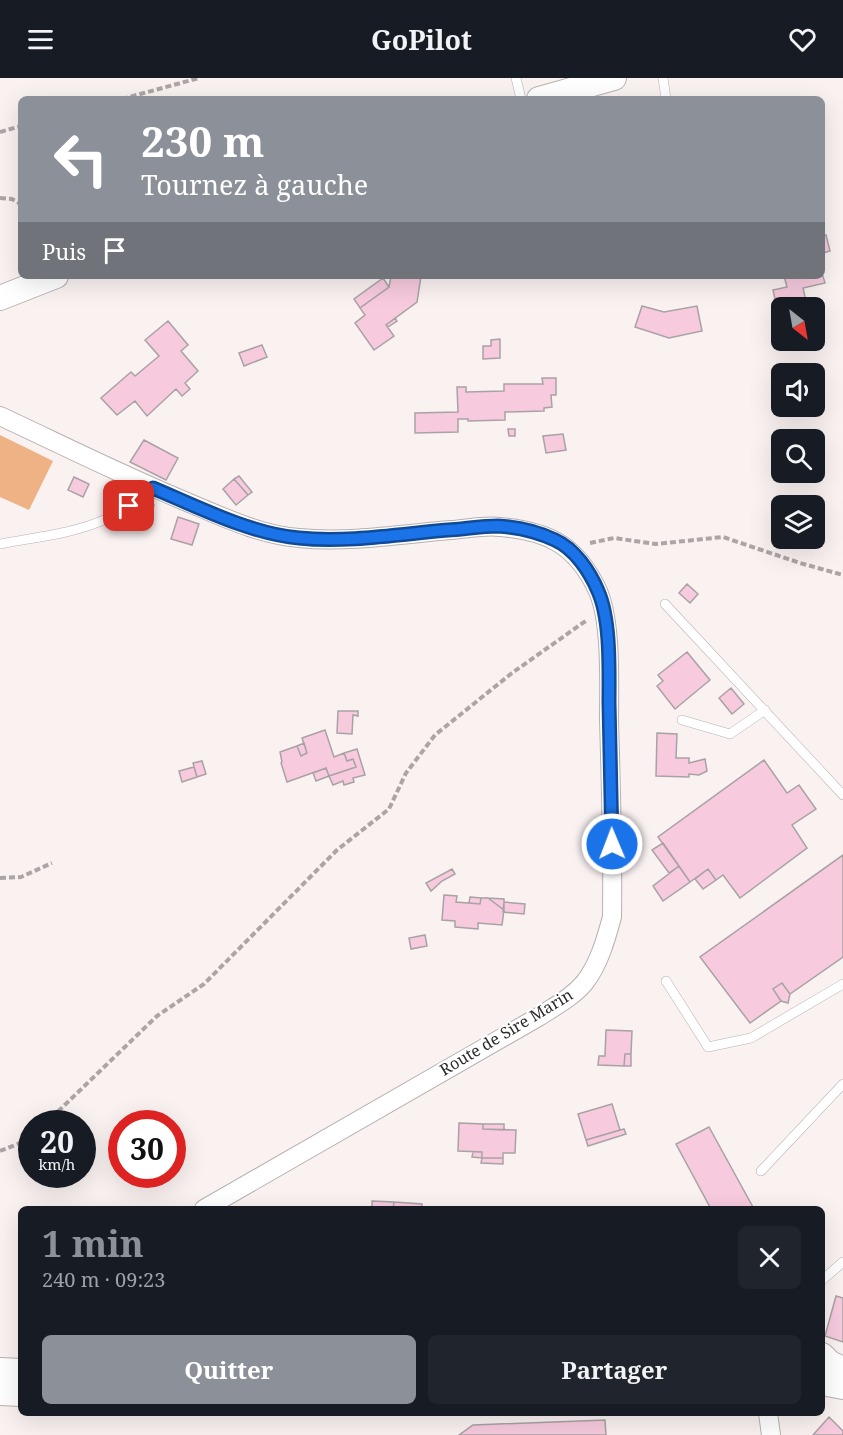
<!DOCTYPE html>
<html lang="fr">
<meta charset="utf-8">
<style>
:root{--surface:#171b24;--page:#20242c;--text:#f1f3f6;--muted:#9ea1a6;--accent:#8c9099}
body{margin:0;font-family:"Noto Serif",serif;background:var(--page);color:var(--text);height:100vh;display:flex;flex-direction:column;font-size:22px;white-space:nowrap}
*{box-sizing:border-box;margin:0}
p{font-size:20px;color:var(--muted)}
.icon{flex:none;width:33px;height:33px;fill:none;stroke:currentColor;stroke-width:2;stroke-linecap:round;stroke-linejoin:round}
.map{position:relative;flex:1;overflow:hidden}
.side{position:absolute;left:18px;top:1128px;width:807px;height:210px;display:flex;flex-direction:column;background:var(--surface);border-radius:9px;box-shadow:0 6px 24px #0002}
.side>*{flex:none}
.top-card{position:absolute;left:18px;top:18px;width:807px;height:183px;border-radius:9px;box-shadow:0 6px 24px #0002;background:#8c9099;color:#fff;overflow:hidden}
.needle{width:39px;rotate:149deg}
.buttons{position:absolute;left:771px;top:219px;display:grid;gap:12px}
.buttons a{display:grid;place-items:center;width:54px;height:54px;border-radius:9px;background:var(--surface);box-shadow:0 6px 24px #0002;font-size:30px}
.speed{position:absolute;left:18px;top:1032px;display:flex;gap:12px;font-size:30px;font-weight:700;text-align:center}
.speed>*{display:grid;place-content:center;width:78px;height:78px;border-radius:50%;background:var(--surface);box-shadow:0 6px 24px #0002;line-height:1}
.speed small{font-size:15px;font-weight:400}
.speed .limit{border:9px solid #d22;background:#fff;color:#111}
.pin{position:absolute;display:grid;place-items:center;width:51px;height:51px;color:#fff;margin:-26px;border-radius:12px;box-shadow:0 3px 9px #0006}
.me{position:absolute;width:66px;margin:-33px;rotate:359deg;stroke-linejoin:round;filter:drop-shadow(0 0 4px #0008)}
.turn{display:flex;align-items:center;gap:21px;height:126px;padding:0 24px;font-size:27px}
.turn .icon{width:78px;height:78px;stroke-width:2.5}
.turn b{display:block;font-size:42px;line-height:51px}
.then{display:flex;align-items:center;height:57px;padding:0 24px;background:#0003;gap:12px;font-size:22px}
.round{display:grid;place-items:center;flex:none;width:63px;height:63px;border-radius:9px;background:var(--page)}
.overview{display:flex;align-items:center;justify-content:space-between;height:102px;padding:0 24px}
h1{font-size:36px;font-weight:700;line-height:45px;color:var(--accent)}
.primary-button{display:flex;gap:12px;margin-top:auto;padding:12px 24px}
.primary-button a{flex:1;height:69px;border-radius:9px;background:var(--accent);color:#fff;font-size:24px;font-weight:700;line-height:69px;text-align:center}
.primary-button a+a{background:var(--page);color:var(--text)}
header{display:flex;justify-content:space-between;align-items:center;height:78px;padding:0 24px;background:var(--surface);font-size:27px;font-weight:700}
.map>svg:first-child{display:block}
</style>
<header><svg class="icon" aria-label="menu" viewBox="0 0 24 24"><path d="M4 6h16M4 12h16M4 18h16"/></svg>GoPilot<svg class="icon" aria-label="heart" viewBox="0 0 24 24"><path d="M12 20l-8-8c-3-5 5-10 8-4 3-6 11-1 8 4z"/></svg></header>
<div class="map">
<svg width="843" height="1357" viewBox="0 0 843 1357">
<rect width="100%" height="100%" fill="#faf1f1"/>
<path fill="#efb284" d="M0,357L53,383L29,432L0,419Z"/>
<path fill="#f7cade" stroke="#a9a2a5" stroke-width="1.5" d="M826,157L830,173L823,175L822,158Z
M822,195L825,205L803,210L806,223L777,230L773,212L787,209L784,198H822Z
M391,198H421L417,224L386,247L394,258L374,272L355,245L365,237L360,230L389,209Z
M383,200L389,209L360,230L354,221Z
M642,228L664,234L697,228L702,253L669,260L635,249Z
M395,240L397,243L388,249L386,247Z
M168,243L188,267L181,273L198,293L185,305L190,311L182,318L176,311L147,338L135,323L117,337L101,320L131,294L135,298L159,278L145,262Z
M500,261V280L483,281V268H491V262Z
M262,267L267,279L244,288L239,275Z
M542,300H556V317H551L552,329L544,330V333L505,334V342L468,343V341H458V354L415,355V335L458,334L457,309H466V314L504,313V306H543Z
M508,351H515V358H509Z
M563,356L566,372L546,375L543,358Z
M144,362L178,380L166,402L130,384Z
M239,398L252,414L248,417L234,401Z
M74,399L89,406L83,419L68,412Z
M234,401L248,417L236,427L223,411Z
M123,411L125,417L124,421L118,417Z
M144,425H150L154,427L146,441L133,433L138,428Z
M178,439L199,446L192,467L171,461Z
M687,506L698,516L690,525L679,515Z
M687,574L710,602L675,631L657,608L663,603L658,597Z
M731,610L744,626L732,636L719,620Z
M338,633H358V638L353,637L352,656L337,655Z
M325,652L334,679L344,675L347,683L353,681L356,689L329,698L326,690L287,704L281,685L282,684L280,674L297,668L301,678L307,675L302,660Z
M657,655L677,656L676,680H689V685L705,681L707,693L699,697L689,696V699L656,698Z
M304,665L307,675L301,678L297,668Z
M357,671L365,697L353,700L354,704L344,707L343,703L333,707L329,698L356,689L353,681L347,683L344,675Z
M764,682L787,715L799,707L816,731L792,747L807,770L740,820L723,797L716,802L708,791L690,804L658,759Z
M202,683L206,696L197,699L193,685Z
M194,689L197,699L182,704L179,693Z
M326,690L329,698L316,703L313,695Z
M663,765L679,788L669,795L652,772Z
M843,777V879L790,916L782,905L773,911L781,923L750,945L700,879Z
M679,788L690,804L663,823L653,808Z
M452,791L455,796L442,803L431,813L426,805Z
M708,791L716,802L703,811L695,801Z
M444,817L457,818L456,824L480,826L481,820H488L504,832L502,847L478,845V851L455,849V843L442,842Z
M470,819L481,820L480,826L469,825Z
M488,820L504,821V832Z
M504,824L525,826L524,836L503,834Z
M425,857L427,868L411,871L409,860Z
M782,905L790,916L788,925L781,923L773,911Z
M606,952L632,953L631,976H625L624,988L598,987L599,978H605Z
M625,976H631V988H624Z
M612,1026L620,1052L586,1062L578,1036Z
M459,1045L483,1046V1051L516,1052L515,1075H503V1080H482V1074L458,1073Z
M483,1046H504V1052L483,1051Z
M709,1049L754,1131H711L676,1066Z
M624,1051L626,1056L588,1068L586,1062Z
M473,1074H482V1080L472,1079Z
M482,1080H503V1086L481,1085Z
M372,1123L394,1124L393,1131H372Z
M394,1124L422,1126V1131H393Z
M836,1218L843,1220V1264L825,1258Z
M829,1339L843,1353V1357H813Z
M605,1342L606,1357H459L473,1347Z"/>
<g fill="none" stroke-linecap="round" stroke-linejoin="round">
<defs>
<path id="service" d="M516,0L521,21
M663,0L666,21
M0,466C35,459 73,456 106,441C123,433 138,421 154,410
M665,526L843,717
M682,642L730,656L765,632
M666,903L708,969L751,960L843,906
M761,1093L843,1006
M822,1202L843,1184"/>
<path id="minor" d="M0,338C62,367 124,398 187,424C223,439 260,457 299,460C347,465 403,456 451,452C467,451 484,447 500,449C548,453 576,467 597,511C612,542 609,607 609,642C611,708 613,773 612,839C606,861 599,886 585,904C573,919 555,928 540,938L204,1131
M768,1335L771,1357"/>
<path id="secondary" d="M539,21L614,0
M0,220L56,198
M822,1277L830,1285L843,1291
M0,1292L21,1293
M822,1305L843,1309
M0,1315L21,1316"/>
</defs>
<use href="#service" stroke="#b9b0b1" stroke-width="10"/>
<use href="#minor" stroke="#b9b0b1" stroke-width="20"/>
<use href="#secondary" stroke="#b9b0b1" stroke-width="26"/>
<path stroke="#aca5a5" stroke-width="4" stroke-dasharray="6 3" stroke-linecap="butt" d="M122,21L199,0
M0,54L21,48
M0,120L12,121L21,126
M590,465L614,460L656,466L723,459L800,485L843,497
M0,800L21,799L52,785
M45,1046L157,938L204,906L337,772L389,731L406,695L435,657L512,595L587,542
M0,1073L28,1062L32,1058"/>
<use href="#service" stroke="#fff" stroke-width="9"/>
<use href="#minor" stroke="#fff" stroke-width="18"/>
<use href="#secondary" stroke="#fff" stroke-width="24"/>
</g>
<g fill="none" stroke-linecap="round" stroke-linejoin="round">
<defs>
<path id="route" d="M129,428L153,410C198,429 251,456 299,460C346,465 401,456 448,452C464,451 482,448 498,448C516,449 538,454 555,462C575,471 590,494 598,513C611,542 609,593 609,625C610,672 611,719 612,766"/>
</defs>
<use href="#route" stroke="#114b97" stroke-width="15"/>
<use href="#route" stroke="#1a73e8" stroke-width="10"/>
</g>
<g text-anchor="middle" stroke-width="4.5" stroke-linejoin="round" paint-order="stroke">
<g font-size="16" fill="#2f2b2b" stroke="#fff">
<text transform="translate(506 954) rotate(-31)" y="6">Route de Sire Marin</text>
</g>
</g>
</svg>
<div class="buttons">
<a><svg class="needle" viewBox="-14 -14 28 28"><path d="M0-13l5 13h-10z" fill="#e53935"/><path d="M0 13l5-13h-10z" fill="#9ea1a6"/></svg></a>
<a><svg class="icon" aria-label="sound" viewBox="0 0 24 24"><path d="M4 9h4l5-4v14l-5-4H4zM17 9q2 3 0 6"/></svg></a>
<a><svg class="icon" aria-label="search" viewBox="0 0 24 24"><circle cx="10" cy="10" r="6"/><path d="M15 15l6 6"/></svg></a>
<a><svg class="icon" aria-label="layers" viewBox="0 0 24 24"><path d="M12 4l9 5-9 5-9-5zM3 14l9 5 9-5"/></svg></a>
</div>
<div class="speed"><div>20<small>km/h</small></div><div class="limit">30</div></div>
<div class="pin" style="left:129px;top:428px;background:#d93025"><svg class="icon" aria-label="arrive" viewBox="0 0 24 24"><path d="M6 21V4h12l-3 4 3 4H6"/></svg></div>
<svg class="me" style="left:612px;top:766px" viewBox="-20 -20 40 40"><circle r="17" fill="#1a73e8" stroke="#fff" stroke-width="3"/><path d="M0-11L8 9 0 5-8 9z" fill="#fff"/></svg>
<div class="top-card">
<div class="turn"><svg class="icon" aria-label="left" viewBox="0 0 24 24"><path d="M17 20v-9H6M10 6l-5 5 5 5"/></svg><div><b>230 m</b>Tournez à gauche</div></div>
<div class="then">Puis<svg class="icon" aria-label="arrive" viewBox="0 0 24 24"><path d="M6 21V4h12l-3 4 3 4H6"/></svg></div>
</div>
<section class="side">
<div class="overview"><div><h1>1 min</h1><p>240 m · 09:23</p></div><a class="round"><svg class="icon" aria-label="close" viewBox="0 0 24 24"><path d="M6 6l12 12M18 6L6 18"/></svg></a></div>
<div class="primary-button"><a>Quitter</a><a>Partager</a></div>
</section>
</div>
